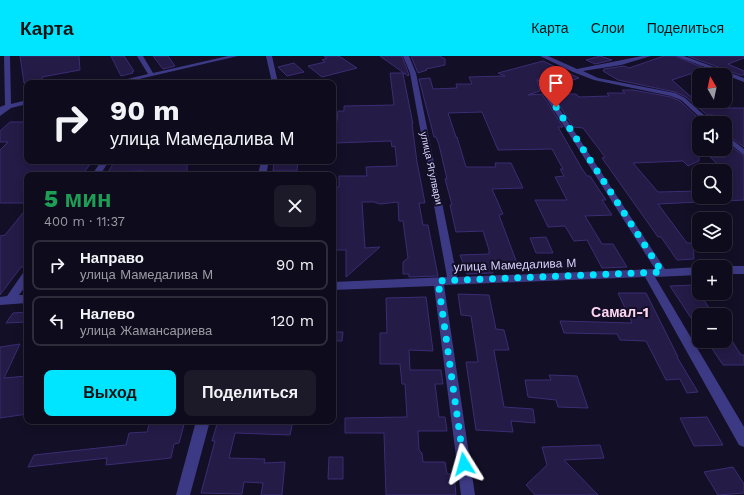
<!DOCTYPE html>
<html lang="ru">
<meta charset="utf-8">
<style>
:root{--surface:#0e0b1c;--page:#1c1929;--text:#f1f3f6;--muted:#9b9ba3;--line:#2e2b3b;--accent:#00e5ff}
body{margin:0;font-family:"Work Sans",sans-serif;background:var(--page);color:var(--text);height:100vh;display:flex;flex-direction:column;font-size:15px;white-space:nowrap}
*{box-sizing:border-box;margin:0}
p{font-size:13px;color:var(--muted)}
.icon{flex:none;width:22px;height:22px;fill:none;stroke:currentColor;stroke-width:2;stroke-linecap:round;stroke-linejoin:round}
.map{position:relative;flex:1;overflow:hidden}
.details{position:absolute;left:24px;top:116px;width:312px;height:252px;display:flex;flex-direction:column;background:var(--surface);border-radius:8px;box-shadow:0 2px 10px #0003,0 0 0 1px var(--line)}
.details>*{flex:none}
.guide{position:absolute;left:24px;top:24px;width:312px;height:84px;border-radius:8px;box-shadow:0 2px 10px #0003,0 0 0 1px var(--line);background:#0e0b1c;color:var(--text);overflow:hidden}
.needle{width:26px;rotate:351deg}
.buttons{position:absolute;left:692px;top:12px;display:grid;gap:8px}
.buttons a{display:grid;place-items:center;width:40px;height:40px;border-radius:8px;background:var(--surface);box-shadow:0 2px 10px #0003,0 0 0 1px var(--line);font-size:20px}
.pin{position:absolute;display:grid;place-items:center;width:34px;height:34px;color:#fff;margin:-41px -17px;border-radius:50% 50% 50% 0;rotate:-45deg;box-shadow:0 0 4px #0007}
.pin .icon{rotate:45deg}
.me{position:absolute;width:44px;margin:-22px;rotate:352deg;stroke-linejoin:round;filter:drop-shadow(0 0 3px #0008)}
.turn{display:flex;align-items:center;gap:14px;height:84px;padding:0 20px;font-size:18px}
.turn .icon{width:52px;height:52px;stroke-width:2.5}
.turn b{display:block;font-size:28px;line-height:34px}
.round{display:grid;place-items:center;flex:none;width:42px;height:42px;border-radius:8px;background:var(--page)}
.summary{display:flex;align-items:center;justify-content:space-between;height:68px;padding:0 20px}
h1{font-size:24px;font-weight:800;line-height:30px;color:#1e9e55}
.primary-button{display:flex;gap:8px;margin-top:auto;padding:8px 20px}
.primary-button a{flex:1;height:46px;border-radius:8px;background:var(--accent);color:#111;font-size:16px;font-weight:800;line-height:46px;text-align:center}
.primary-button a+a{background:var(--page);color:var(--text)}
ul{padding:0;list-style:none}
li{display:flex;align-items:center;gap:12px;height:50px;margin:0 8px 6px;padding:0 12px;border:2px solid var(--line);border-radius:8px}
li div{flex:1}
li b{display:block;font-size:15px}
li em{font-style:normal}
header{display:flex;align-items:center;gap:24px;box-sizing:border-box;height:56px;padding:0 20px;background:var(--accent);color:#111}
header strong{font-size:19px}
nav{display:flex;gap:22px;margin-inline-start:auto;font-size:14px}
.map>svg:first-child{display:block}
</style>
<header>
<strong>Карта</strong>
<nav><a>Карта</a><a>Слои</a><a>Поделиться</a></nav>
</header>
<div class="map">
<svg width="744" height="439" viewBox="0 0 744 439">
<rect width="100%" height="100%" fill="#130f26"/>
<path fill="#241b47" stroke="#3b2d73" d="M20,0H79L80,14L42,21L43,27H24Z
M111,0H124L134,15L132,16L133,17L121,20Z
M153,0H168L175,10L163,13Z
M324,0H339L357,12L322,21L308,10L325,6L322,4L327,2Z
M380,0H402L409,19L408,20Z
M411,0H440L445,3V9L426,13L427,14L418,17Z
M600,0L612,4L595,8L586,4Z
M664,0H675L721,19H698L693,17L672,24L690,40H699V45H718L727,52H744V91L725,77V67H722L713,59H707L686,41L675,36L618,24L603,15L604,13L624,10L629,12Z
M688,0H744V2L728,8L744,15V19H740Z
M543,5L579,22L548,32L544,22L538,23L537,24L540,35L528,39L542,38L563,71H558L581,111L587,120H590L606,144H602L612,159L585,160L602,188H613L627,211L602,212L587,184L574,185L565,170L548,171L535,144H567L555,121L564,120L560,113H563L552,93L498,94L482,56L448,57L456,81H457L466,111H496L495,107H511L523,132L492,133L503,158L499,159L518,210L491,211L493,217L467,218L460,199L489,198V194L483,175L456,176L450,149H452L445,123H447L439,89L436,81H434L419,23L430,22L433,33L457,32L456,28H472L469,21L505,20L498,17Z
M294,7L304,16L287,20L278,11Z
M390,17H403L404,23L413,68H412L417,106L425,147H419L423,169H428L438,220L409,221V218H403V206L408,202L403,165H399L398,146L380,148L374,146H362L365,192L380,191L346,221V194H335V178H333V132L339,131V120H367L366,111L397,110L395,90L392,91L391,85L335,87L336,65H337L338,55H344V50L394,49Z
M622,34H633L671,41L680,45L699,63V105L688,110L683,105L633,107L658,136L699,135V146L658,148L687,187H693L694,203L677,204L661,181H658L602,102L605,101L583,72L573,71L552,38H576L579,41L609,40L607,37H625Z
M10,66H27V105H61L59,107H91L82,119H27V147H0V94L8,86H0V75Z
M725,86L744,100V144L725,145V115L710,101H725Z
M115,105H187V117L141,119L143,115L108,116Z
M274,105H298L297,115H273Z
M27,152V211H21L0,239V180L5,179Z
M546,181L553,197H536L530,182Z
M694,229L699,237L714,259H699V262H691L670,230Z
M618,237H646L678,301H677L698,336L687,337L680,323L666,324L646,285L620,284L617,278L564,277L560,265L632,267Z
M458,238L489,239L496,273L504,274L509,294H494L504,351L533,353L535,367L511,365L513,376L476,374L466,306H478L471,260L461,259Z
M426,241L433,295L409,294L410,314H441L443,328H435L439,361H445L447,375H418L419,394L422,397L423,406H445L447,418H454L456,439H386L384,377H345V362L407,361L405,328H402L400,308H380V277H387L386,242Z
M27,256V266L6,267L13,257Z
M333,276H343L342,285H333Z
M707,285H732L741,299H744V309H723Z
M20,288L4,322L27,320V358L0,362V291Z
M549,319L577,320L588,352L558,351L556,344L528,341L525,324H551Z
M707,361L723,389L694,390L680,362Z
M150,365H185L179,387L174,388L171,402L106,409L107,402L28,411L34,399L126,389L129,377L147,376Z
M218,365H293L290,379L235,377L229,402L265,403L264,407L285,406L282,439H261L263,427L244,426L242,438L201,437L215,385H212Z
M600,389L604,402L564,404L598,439H535L526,429L547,409L542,391Z
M329,401H343V423H328Z
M733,411L744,428V437L718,439L704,416Z"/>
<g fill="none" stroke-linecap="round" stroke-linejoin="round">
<path fill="#3d3a85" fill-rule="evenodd" d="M4,0H10L11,48L27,44V48L11,52L0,60V51L5,49Z
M137,0H143L153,17L228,0H238L122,27H111L148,18Z
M266,0H272L278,27H272Z
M403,0H409L416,17L457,221L655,213L541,34L538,24L543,23L547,34L665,213L699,211V219L655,221L744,371V391L739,389L645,221L444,229L475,439H461L434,230L333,234V226L447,221L410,17Z
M540,0H548L577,13L642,0H651L621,9L583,15L598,22L675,37L685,42L713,67H706L681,44L671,40L594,24L573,16Z
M676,0H684L744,22V26Z
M725,78L744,93V99L725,84Z
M101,105H109L100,119H92Z
M261,105H269L266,119H258Z
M725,210H744V218H725V211H723Z
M27,216V228L19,239H27V247L0,249V241L7,240L23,217Z
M196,365H210L190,439H176Z"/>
</g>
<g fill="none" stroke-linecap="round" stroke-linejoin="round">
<path stroke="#00e5ff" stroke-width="7" stroke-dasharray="0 12.6" d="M464,408L438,225L662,216L556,51"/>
</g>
<g text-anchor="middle" stroke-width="4" stroke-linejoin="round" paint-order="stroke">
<g font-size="10" fill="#d9d4ff" stroke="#130f26">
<text transform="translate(432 112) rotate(78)" y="4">улица Ягулвари</text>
</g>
<g font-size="12" fill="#d9d4ff" stroke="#130f26">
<text transform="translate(515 209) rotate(-2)" y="4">улица Мамедалива М</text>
</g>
<g font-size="14" font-weight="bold" fill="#ffd6f0" stroke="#130f26">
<text x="620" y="261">Самал-1</text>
</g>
</g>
</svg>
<div class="buttons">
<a><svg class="needle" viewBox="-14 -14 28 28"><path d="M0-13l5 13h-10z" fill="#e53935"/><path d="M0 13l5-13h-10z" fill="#9b9ba3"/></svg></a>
<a><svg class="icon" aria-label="sound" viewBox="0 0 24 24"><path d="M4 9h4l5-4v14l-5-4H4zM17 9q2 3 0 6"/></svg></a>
<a><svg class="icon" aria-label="search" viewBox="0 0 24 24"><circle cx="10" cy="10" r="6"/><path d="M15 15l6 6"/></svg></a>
<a><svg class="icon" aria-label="layers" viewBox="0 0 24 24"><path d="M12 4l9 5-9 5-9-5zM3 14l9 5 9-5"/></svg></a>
<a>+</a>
<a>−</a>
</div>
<div class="pin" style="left:556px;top:51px;background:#d93025"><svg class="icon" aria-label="arrive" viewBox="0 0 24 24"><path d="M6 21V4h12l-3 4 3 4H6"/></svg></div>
<svg class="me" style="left:464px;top:408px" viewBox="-20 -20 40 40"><path d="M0-17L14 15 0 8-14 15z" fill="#00e5ff" stroke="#fff" stroke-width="4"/></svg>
<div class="guide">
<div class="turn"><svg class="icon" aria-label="right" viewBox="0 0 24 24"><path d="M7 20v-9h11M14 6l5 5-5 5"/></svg><div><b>90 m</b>улица Мамедалива М</div></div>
</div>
<section class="details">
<div class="summary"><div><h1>5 мин</h1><p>400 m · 11:37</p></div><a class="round"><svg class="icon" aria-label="close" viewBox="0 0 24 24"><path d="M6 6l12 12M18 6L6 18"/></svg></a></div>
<ul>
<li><svg class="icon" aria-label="right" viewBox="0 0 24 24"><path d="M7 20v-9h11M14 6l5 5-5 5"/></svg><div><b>Направо</b><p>улица Мамедалива М</p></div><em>90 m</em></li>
<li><svg class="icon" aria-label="left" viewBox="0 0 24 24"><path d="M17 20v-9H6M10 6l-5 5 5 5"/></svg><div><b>Налево</b><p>улица Жамансариева</p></div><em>120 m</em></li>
</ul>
<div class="primary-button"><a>Выход</a><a>Поделиться</a></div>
</section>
</div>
